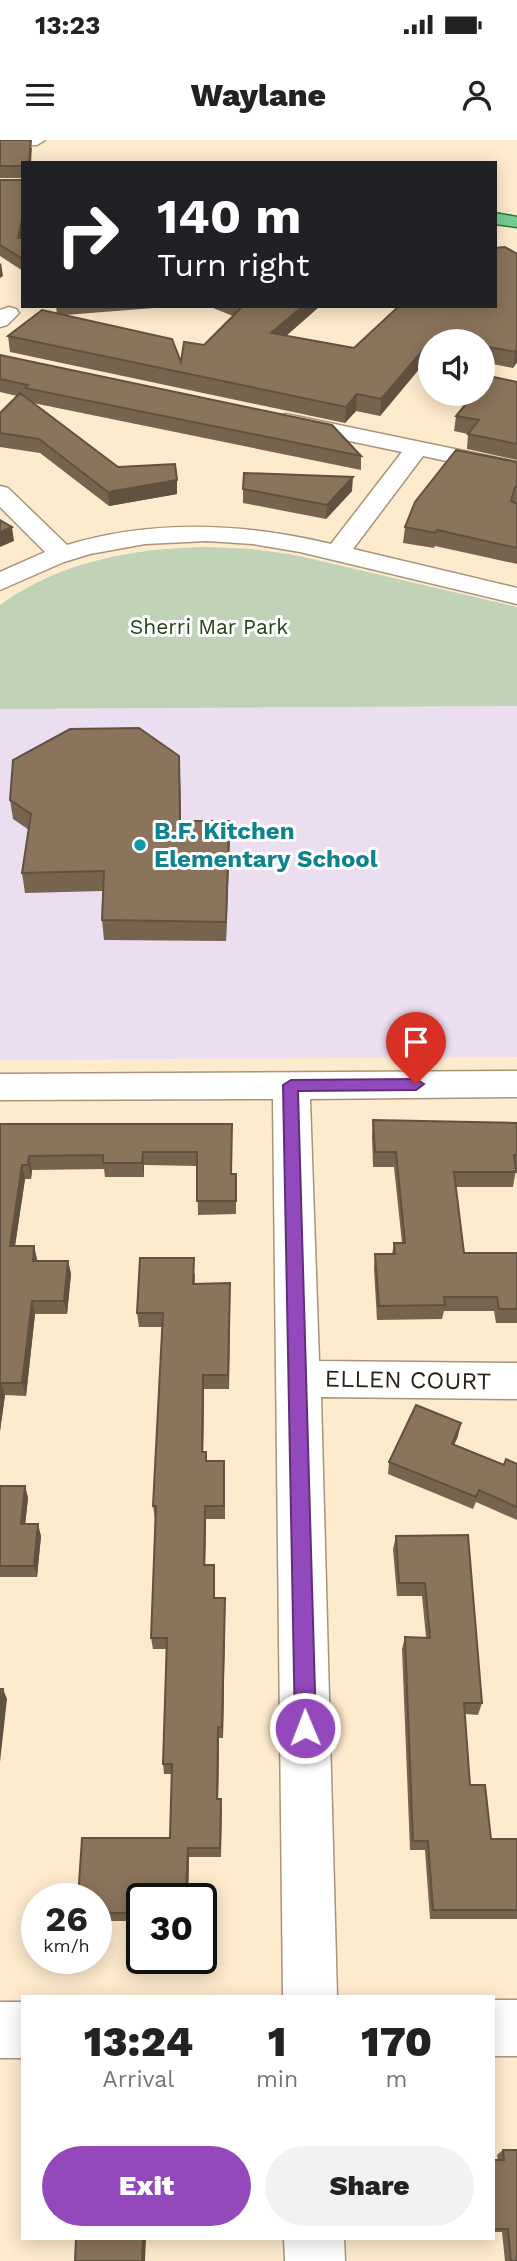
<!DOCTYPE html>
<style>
:root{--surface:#fff;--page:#f2f2f2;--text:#222;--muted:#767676;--accent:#9349bc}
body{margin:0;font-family:"Work Sans",sans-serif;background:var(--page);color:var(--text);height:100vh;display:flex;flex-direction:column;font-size:26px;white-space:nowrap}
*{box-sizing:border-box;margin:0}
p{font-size:23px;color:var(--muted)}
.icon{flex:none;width:38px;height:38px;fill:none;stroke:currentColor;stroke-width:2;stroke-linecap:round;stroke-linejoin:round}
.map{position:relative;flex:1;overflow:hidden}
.drawer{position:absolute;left:21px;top:1855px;width:474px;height:245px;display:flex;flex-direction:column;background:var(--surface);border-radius:0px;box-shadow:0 4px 18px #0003}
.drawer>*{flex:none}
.top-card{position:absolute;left:21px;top:21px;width:476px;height:147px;border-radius:0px;box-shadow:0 4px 18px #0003;background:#202124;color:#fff;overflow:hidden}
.tools{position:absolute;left:418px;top:189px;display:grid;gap:14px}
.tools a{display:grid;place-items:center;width:77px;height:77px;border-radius:50%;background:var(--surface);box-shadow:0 4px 18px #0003;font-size:35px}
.speed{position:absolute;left:21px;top:1743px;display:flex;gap:14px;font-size:35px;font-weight:700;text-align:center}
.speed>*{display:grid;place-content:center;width:91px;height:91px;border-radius:50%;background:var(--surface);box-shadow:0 4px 18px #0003;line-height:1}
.speed small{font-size:18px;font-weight:400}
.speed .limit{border:4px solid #111;border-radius:10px;background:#fff;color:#111}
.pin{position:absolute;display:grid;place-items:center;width:60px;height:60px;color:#fff;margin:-72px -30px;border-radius:50% 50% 50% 0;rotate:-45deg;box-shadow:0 0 7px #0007}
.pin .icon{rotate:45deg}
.me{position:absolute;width:77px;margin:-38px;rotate:359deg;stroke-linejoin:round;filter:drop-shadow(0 0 5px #0008)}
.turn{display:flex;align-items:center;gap:24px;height:147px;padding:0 21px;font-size:32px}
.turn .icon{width:91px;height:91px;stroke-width:2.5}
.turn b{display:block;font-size:49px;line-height:60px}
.eta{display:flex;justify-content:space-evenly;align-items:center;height:119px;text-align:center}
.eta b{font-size:42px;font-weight:800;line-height:49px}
.button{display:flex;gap:14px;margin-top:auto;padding:14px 21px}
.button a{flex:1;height:80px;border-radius:42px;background:var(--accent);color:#fff;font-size:28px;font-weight:800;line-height:80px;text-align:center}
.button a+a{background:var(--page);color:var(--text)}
.status{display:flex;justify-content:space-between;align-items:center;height:49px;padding:0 35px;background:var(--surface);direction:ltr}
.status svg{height:19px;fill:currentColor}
header{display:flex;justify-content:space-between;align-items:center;height:91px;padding:0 21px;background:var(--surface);font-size:32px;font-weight:800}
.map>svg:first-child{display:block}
</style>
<div class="status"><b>13:23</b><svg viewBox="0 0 49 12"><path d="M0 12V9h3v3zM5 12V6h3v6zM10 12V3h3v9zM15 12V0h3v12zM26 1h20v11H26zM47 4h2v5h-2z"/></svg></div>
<header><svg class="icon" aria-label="menu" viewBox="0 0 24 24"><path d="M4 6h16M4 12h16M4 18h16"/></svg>Waylane<svg class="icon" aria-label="person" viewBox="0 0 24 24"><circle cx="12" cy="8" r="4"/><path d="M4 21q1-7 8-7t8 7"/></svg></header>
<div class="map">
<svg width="517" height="2121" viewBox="0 0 517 2121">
<rect width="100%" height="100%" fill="#feeacd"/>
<path fill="#ebdef1" d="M517,566V917L0,920V569Z"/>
<path fill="#c0d2b7" d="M208,407L252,409L295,415L517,467V566L0,569V465C60,421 135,408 208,407Z"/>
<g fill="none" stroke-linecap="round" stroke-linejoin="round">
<defs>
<path id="minor" d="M0,0H45L37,5L0,6Z
M9,167L16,169L19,173L7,185L0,187V170Z
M286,274L517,322V336L423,316L353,409L517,448V464L300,412L253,404L207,401L145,404L90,414L64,422L0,450V432L45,412L0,367V346L8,348L67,405C154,379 243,383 331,404L402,312L278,286L275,281L278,276Z
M517,931V957L310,959L319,1221L517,1223V1259L321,1257L337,1857H283L273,959L0,960V934Z
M494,1860H517V1916H494Z
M0,1862H23V1918H0Z
M284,2098H344L345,2121H285Z"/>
<path id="major" d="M495,73L517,77V87L495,84Z"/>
</defs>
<use href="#minor" stroke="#a7957a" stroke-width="3"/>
<use href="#major" stroke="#207b3a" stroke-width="3"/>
<use href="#minor" fill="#fff" fill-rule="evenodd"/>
<use href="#major" fill="#76cd94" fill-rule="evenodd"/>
</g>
<path fill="#77644f" d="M0,0L32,8L31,23H23V38H0Z
M0,40H23V131L0,116Z
M517,114V222L513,228L483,222V201H430V216L380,276L356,271L345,283L10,212L8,196L57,174L56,166H154V168L65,175L181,222L204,205L233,176L208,166H320L286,196L354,208Z
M0,215L361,316V330L33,263L118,327L177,354L109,366L40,313L0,307V274L17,256L0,252Z
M517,242V320L467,309L468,294L454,291L456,276Z
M517,322V363H514L517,364V424L435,406L434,408L403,403L405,387Z
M243,349L352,351L326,379L243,363Z
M180,636L181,681H229L226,801L104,800L102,780L103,751L25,753L22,733L29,690L13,679L10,660Z
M373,980L517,983V1030H516L513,1047H456L464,1113H517V1183H496L494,1171H444L442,1179L377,1180L374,1129L375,1114H392L394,1103H402L394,1027H373L372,996Z
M0,984H232V1034H236V1074L198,1075L197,1026L144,1025V1037H105L104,1029L32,1030L31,1039H25L15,1106H34L37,1121H68L71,1134L67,1174H35L26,1256L5,1255L0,1291Z
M195,1133V1144L230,1143L229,1249H204L203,1312L206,1321L225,1335V1379H206L205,1425H214V1458L225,1470L223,1598H219L218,1659L222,1668L221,1717H189L188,1759H142V1781H96V1759L170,1698L172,1634H164L163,1624L166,1509H153L151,1498L155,1379L153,1366L162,1187H139L137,1173Z
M458,1296L454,1305L504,1325L517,1324V1380L476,1362L473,1369L388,1334L389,1322Z
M0,1346H25L28,1358L25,1384L41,1396L37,1437H0Z
M468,1395L482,1563L478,1575L465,1574L470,1645L491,1699H517V1779H430L425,1710H410L402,1509L405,1497H426L422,1456H397L393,1409L396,1396Z
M503,2010L517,2121H505L502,2092H494V2020H498L497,2015Z"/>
<path fill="#615140" d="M31,0V23H29Z
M23,75V94L19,110L18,98Z
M1,123L3,136L0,138V124Z
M303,166H320L271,209V193Z
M430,201V216L380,276L381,259Z
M517,209V222L513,228L515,212Z
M357,254L356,271L345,283L346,267Z
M353,337L352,351L326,379L327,365Z
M177,340V354L109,366L108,352Z
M12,387L14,401L0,407V392Z
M179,616L180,636L181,701L180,681Z
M229,681L230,700L226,801V782Z
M143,1012L144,1025V1037L142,1023Z
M29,1016L32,1030L31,1039L28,1025Z
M22,1025L25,1039L13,1119L10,1106Z
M34,1106L37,1119L35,1134L33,1121Z
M68,1121L71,1134L67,1174L64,1161Z
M230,1143V1158L229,1249L228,1235Z
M32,1161L35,1174L26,1256L22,1243Z
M203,1235L204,1249L203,1326L202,1312Z
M1,1243L5,1255L0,1291V1253Z
M461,1283L458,1296L449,1316L452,1304Z
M25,1346L28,1358L24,1396L21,1384Z
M205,1366L206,1379L205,1437L204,1425Z
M38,1384L41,1396L37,1437L34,1426Z
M225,1458V1470L223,1598L222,1587Z
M3,1549L7,1559L0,1622V1575Z
M218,1587L219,1598L218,1668L217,1659Z
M188,1708L189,1717L188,1759L186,1751Z
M143,2098H146L145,2121H142Z"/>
<path fill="#8a745c" stroke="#615140" stroke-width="2" d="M0,0H31L29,23H23V26H0Z
M0,40H23V75L18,98H23V119L0,105Z
M505,107L517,114V209L515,212L483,206V201H456L434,197L381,259L357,254L346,267L8,196L42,170L172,199L181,222L184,202L204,205L243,166H303L271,193L354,208L399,166H495V108Z
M0,215L332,285L361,316L25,248L28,245L0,239Z
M489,236L517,242V304L468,294L479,280L456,276L474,254H483V243Z
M20,253L118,327L175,324L177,340L108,352L39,299L0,293V273Z
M456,310L517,322V347H515L511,361L517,364V408L437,390L435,393L405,387L415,362Z
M244,333L353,337L327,365L243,349Z
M0,380L12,387L0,392Z
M139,588L179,616L180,681H229L226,782L102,780L104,731L22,733L31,674L10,660L13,620L70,589Z
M373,980L517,983V1015H514L516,1032H454L464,1113H517V1169H499L497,1157H444L445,1165L379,1166L375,1114H395L394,1103H405L396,1012H375Z
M0,984H232L231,1034H236V1061H197V1012H143L142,1023H103V1015L29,1016L28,1025H22L10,1106H34L33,1121H68L64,1161H32L22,1243H1L0,1253Z
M140,1118H194L193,1144L230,1143L228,1235H203L202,1312H206V1321H224V1366H205L204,1425H214V1458H225L222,1587H218L217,1659H221L220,1708H188L186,1751H176V1759H142V1773H96V1759H78L82,1698H170L172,1624H163L167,1498H151L156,1366H153L163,1173H137Z
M416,1265L461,1283L452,1304L504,1325L506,1319L517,1324V1367L479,1350L476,1357L389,1322Z
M0,1346H25L21,1384H38L34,1426H0Z
M468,1395L482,1563H464L470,1645H485L491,1699H517V1770H433L428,1701H413L405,1497L430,1498L425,1443H399L396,1396Z
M0,1549H3L0,1575Z
M503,2010H517V2121H511L508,2089H494V2020H504Z
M76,2098H143L142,2121H75Z"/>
<path fill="#9349bc" stroke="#602f7a" stroke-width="2" d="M416,939L424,944L416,950L298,951L316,1588L313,1595L305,1598L298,1595L295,1588L283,945L291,940Z"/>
<circle fill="#0f9aa8" stroke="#fff" stroke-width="2.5" cx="140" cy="705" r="7"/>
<g text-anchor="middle" stroke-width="6" stroke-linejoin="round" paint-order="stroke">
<g font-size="21" fill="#284318" stroke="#fff">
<text x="209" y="494">Sherri Mar Park</text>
</g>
<g font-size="24" font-weight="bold" fill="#0d838f" stroke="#fff" text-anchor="start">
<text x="154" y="699">B.F. Kitchen<tspan x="154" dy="28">Elementary School</tspan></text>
</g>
<g font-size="24" fill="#282116" stroke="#fff">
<text transform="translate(408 1240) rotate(1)" y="8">ELLEN COURT</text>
</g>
</g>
</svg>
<div class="tools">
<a><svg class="icon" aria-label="sound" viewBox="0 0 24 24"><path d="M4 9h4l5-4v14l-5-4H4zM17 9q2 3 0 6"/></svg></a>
</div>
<div class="speed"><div>26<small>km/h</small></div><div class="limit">30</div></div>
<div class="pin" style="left:416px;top:944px;background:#d93025"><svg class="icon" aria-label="arrive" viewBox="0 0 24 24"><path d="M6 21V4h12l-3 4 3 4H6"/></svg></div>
<svg class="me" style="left:305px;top:1588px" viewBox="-20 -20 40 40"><circle r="17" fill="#9349bc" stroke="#fff" stroke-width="3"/><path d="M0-11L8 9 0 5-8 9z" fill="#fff"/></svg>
<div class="top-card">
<div class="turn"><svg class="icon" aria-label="right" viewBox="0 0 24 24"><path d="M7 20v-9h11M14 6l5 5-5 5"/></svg><div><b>140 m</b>Turn right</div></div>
</div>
<section class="drawer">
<div class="eta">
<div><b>13:24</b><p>Arrival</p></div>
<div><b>1</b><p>min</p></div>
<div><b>170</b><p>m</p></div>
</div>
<div class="button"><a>Exit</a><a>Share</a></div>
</section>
</div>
